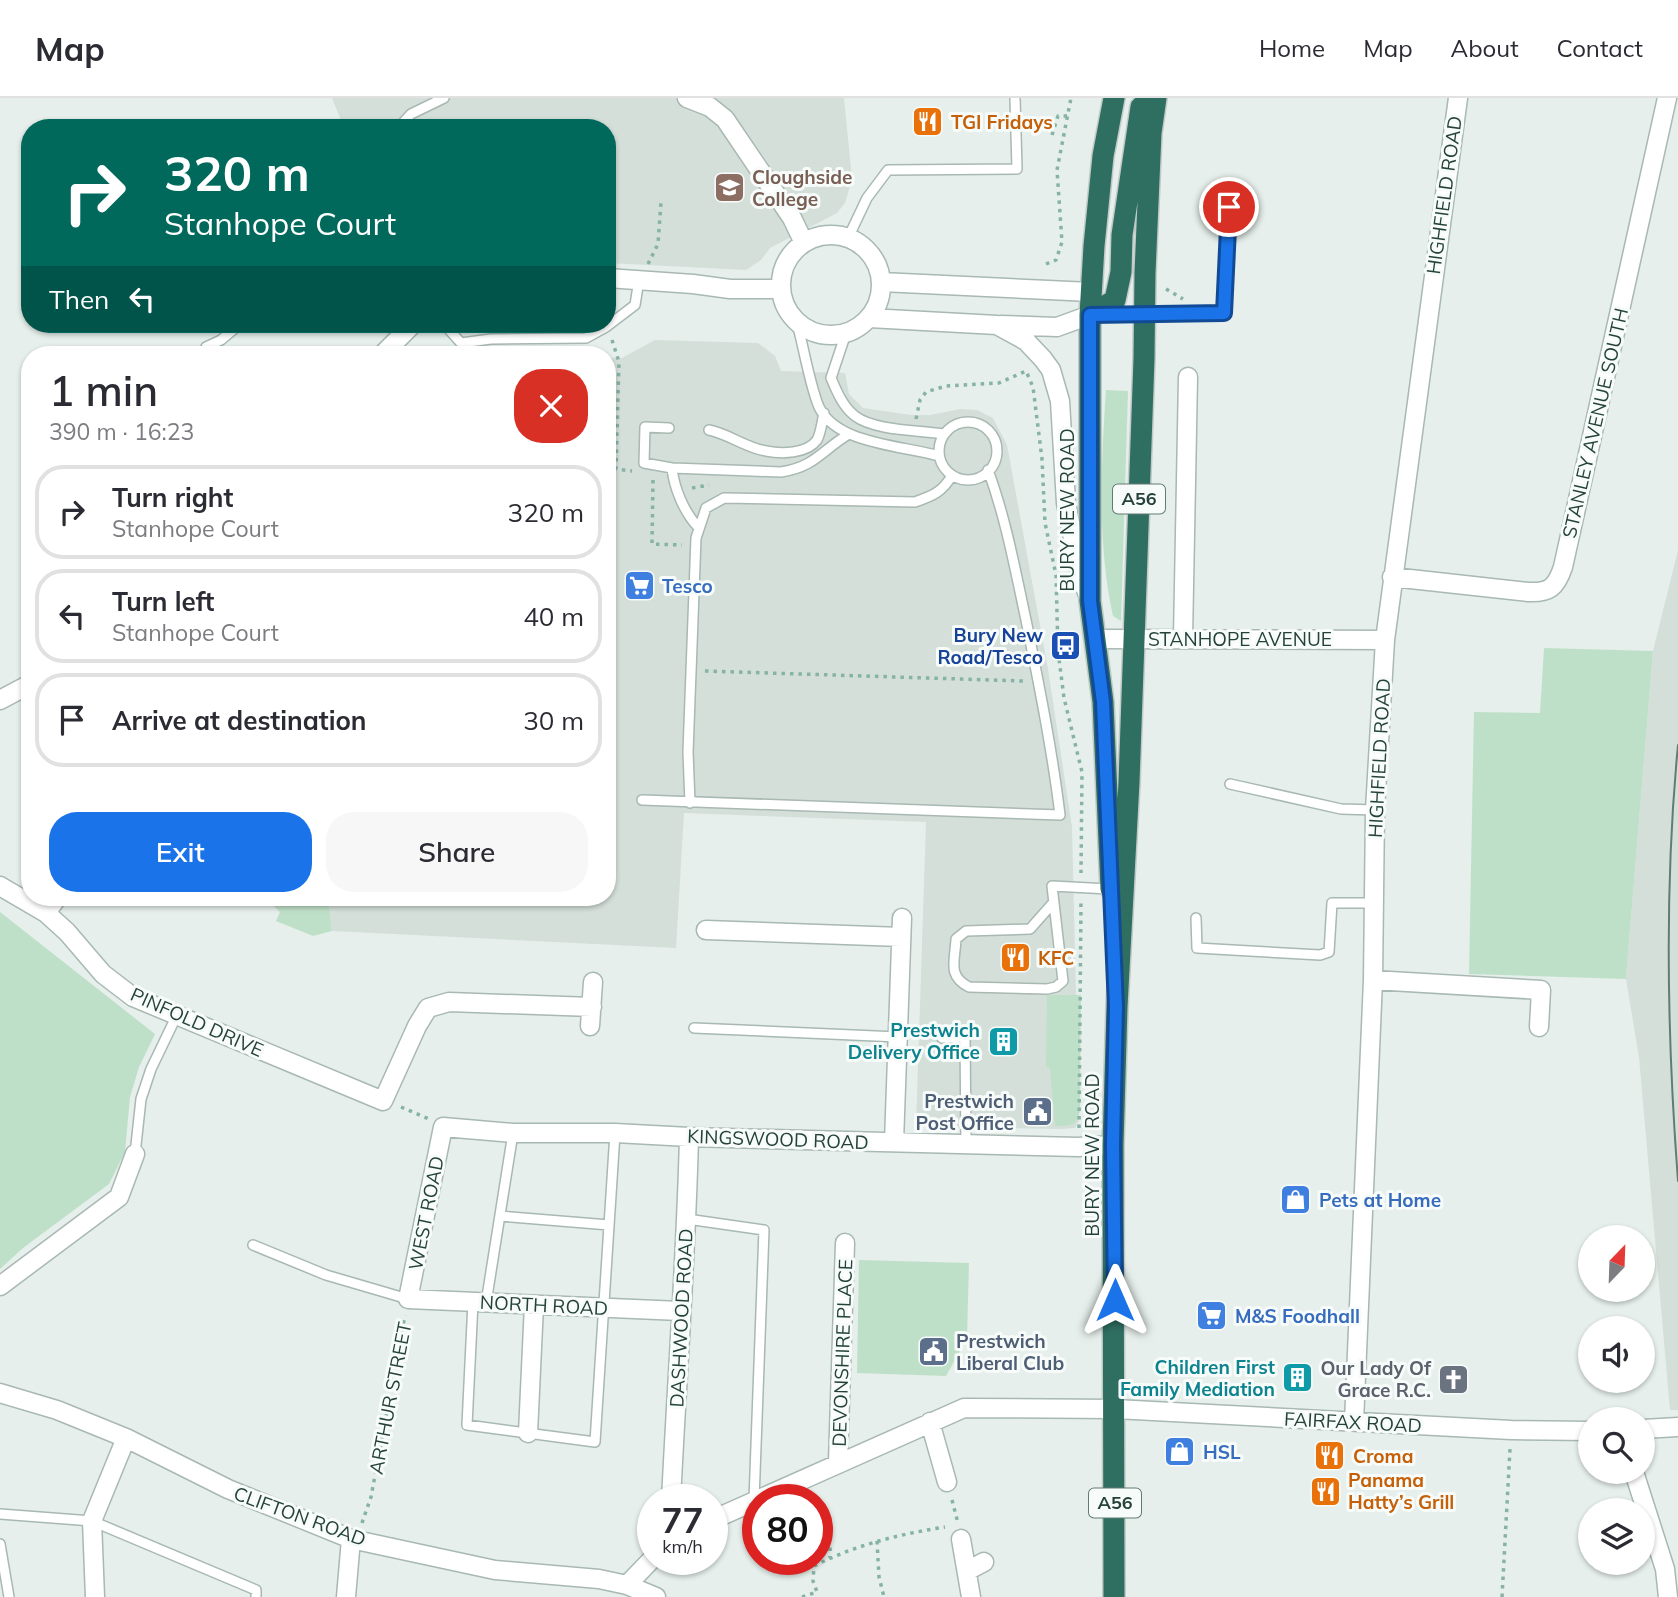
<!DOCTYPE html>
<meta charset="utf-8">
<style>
:root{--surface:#fff;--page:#f7f7f7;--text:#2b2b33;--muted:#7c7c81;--line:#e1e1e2;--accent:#1a73e8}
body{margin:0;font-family:Mulish,sans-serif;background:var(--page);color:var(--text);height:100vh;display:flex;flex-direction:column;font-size:26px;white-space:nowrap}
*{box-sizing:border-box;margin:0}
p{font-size:23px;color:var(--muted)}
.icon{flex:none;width:38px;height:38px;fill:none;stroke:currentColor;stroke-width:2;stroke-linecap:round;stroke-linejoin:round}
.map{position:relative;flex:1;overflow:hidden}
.panel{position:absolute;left:21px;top:248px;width:595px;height:560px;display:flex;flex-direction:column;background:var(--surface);border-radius:28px;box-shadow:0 2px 5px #0004}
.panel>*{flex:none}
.hud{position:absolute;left:21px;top:21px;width:595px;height:214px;border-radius:28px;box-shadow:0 2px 5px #0004;background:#00695c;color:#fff;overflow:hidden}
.needle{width:46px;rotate:23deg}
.tools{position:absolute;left:1578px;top:1127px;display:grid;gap:14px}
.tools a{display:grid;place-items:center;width:77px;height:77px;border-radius:50%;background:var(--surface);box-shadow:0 2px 5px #0004;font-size:35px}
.speed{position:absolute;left:637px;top:1386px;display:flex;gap:14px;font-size:35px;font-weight:700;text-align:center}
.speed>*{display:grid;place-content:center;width:91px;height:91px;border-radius:50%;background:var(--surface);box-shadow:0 2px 5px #0004;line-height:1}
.speed small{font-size:18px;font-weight:400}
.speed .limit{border:10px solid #d22;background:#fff;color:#111}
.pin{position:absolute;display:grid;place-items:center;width:60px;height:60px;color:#fff;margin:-30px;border:4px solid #fff;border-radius:50%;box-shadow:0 2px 7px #0007}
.me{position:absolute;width:77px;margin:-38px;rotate:0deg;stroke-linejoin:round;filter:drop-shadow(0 0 5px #0008)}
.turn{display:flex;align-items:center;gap:24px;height:147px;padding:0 28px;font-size:32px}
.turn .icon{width:91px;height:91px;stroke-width:2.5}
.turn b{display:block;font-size:49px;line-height:60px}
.then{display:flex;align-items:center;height:66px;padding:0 28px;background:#0003;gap:14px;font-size:26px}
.round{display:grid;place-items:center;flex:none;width:74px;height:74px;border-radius:28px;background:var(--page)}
.summary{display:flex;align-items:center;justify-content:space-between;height:119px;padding:0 28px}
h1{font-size:42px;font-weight:600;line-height:52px}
.action{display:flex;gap:14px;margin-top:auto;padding:14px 28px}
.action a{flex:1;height:80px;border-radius:28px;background:var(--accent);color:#fff;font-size:28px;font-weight:600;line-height:80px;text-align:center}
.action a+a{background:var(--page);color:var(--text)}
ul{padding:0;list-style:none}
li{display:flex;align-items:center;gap:21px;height:94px;margin:0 14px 10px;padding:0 14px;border:4px solid var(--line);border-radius:28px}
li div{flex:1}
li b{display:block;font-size:26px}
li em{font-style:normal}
header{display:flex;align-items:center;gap:42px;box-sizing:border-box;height:98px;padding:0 35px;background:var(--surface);border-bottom:2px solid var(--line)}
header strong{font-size:33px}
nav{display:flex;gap:38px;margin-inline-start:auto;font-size:24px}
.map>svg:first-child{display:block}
</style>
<header>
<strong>Map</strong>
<nav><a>Home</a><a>Map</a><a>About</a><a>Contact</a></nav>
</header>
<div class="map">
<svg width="1678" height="1499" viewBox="0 0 1678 1499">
<rect width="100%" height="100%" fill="#e6efeb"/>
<path fill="#d4dfda" d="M332,0H844L852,81L845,105L837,115L770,150L761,162L746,172L607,165V30H344Z
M655,242L758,245L775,258L781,273L845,275L849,296L863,310L911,317H930L960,311L977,312L993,320L1007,347L1048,571L1072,729L1079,1022L1075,1030L1062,1031L916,1029L926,724L684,715L676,850L332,833L328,800H607V260H622Z
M1678,452V1312H1670L1639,959L1626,881L1653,553Z"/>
<path fill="#bfe0c8" d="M478,226H598L575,232L479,231Z
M1106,292L1128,293L1121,523L1113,518C1097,446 1101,366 1106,292Z
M1544,550L1653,553L1626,881L1469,876L1474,614L1540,615Z
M265,800H328L332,833L313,838L276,823L280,814Z
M0,814L155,936L139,969L130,999L125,1054L109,1086L23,1150L0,1171Z
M1047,897H1081L1080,1012C1077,1029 1070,1028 1055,1028L1050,970L1046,969Z
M859,1162L969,1165L967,1240L946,1278L857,1275Z"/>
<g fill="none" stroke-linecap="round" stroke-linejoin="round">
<defs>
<path id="lane" d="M398,30L411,16L444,0
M848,140L867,100L888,72L1017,71L1015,0
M1101,217L1224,215L1229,109
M797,225C804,251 808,278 817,304C831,347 903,347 939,358
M444,226L461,245L476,257
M846,235L831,280C837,294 843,309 855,318C875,333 919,332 944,336
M461,245L491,241L586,240L606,229L635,207L639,182
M206,249L221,242L240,226
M939 353a29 29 0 1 1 58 0a29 29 0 1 1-58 0Z
M669,330L645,329L644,365L672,370L781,374C815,369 822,352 849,336
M709,332C729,336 746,350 766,353C781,356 807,356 817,342C821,335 822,323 824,315
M672,370C674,390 684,414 698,429
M1230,686L1341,711L1375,712
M642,702L1060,717C1052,651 1039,587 1026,522C1015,471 1006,421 988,372
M690,705L688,654L696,440L706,410L724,400L915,404C932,398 943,394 952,377
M1053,805L1030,831L966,833L956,841C955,863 947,878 969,889L1047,891L1056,889L1063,883L1052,788L1109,791
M1196,820L1197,850L1320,857L1329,854L1332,805H1374
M694,930L898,939
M942,940L965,939L966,1046
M135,1056L141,1001L151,971L176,919
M500,1118L609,1127
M687,1121L764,1132L754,1402
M253,1147L326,1177L408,1201
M473,1204L467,1327L595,1344L615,1035
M486,1205L513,1035
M0,1416L92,1423L256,1492V1499
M0,1446L9,1499"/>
<path id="street" d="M687,0L710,9L725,21L792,120L804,145
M781 187a50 50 0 1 1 100 0a50 50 0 1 1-100 0Z
M607,180L693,186L730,191H780
M881,184L1091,194
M869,220L997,227L1026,243L1043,261L1051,272L1060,303L1066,405L1080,476L1088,497
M1001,227L1057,229L1090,217
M382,257L413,226
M1392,479L1528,494C1549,495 1556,490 1563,469L1667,0
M1183,540L1188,279
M1095,541L1385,542
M0,602L30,586
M0,788L46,815L67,834L103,876L133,899L383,1003L417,928L428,910L449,904L592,909
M46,815L57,800
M706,832L901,839
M1373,882L1541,892L1539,929
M590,928L593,884
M894,1044L902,820
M0,1188L119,1099L135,1056
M680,1213L408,1201L443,1029L513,1035H615L689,1039L1078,1049L1113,1047
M0,1295L57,1312L126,1340L228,1391L351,1441L495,1472L599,1481L627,1487L656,1499
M930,1324L947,1384
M1354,1324L1373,882L1375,712L1385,542L1458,0
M1643,1331L1678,1329
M528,1335L534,1207
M838,1364L845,1145
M1634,1374L1665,1471L1668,1499
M671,1402C677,1281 686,1160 689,1039
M712,1422L964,1310L1115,1311L1511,1332L1591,1333
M961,1441L971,1499
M967,1473L984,1464
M627,1487L653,1460
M95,1499L92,1423L126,1340
M346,1499L351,1441"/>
<path id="highway" d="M1090,217L1115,202L1121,174L1122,137L1141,9
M1111,791L1103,604L1090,503V217L1094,148L1103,58L1114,0
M1114,1499L1113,1047L1117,909L1129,684L1144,261L1145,175L1151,35L1156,0"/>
</defs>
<use href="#lane" stroke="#a8b8b2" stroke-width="12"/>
<use href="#street" stroke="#a8b8b2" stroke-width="21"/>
<use href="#highway" stroke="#c2cac8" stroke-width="24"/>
<path stroke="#86b3a5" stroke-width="3.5" stroke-dasharray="3.5 5" stroke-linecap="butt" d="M1052,37L1058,18H1068
M648,166L658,146L661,104
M1046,166L1056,162L1062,144L1057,72L1071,0
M1166,191L1183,201
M612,242L619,264L616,371L632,373
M916,321L920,302L926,294L946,288L999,285L1026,273L1033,289L1042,361L1045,425L1056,477L1058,553L1064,600L1082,674L1081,775
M653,382L652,446L682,447
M692,390L709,387
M705,573L1023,583
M401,1009L429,1021
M1079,1030L1081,804
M952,1402L958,1425
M817,1409L830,1449V1460
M362,1425L371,1399L405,1217
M877,1443L879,1479L884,1499
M802,1499L817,1494L813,1483L814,1468C855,1447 900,1436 945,1429
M1502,1499L1510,1351"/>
<use href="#lane" stroke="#fff" stroke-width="9"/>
<use href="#street" stroke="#fff" stroke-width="18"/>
<use href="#highway" stroke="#2f6f62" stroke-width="21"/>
<path stroke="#5f7d75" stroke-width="2" d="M1678,647C1664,791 1667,938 1678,1083"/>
</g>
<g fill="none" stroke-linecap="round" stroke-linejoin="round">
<defs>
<path id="route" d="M1115,1202L1113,1047L1116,909L1103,604L1090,503V217L1224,215L1229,109"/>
</defs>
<use href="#route" stroke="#114b97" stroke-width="18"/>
<use href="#route" stroke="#1a73e8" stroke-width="12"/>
</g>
<defs>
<symbol id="restaurant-square" viewBox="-11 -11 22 22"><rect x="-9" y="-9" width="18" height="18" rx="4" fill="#e8710a" stroke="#f7fbf9"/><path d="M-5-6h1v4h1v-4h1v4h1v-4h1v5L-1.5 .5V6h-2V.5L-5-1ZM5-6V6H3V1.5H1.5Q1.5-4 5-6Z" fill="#fff"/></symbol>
<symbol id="school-square" viewBox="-11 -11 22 22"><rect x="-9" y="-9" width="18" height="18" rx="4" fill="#8d6e63" stroke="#f7fbf9"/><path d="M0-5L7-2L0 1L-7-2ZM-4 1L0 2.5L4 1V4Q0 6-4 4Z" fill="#fff"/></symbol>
<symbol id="supermarket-square" viewBox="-11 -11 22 22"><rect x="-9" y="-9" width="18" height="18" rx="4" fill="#3f7fe0" stroke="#f7fbf9"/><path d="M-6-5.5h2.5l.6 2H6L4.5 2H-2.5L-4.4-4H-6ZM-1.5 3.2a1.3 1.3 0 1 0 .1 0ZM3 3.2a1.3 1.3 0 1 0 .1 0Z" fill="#fff"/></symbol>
<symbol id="bus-square" viewBox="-11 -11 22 22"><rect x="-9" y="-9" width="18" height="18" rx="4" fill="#1a4fb4" stroke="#f7fbf9"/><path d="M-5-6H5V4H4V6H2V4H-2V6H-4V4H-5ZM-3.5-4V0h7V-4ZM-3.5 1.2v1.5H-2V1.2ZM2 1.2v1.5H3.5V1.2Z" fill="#fff"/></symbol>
<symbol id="building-square" viewBox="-11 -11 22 22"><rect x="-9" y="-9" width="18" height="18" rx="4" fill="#0f9aa8" stroke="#f7fbf9"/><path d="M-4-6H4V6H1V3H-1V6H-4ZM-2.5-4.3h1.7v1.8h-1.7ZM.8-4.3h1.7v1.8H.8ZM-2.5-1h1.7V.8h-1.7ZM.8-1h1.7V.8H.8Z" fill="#fff"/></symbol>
<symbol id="civic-square" viewBox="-11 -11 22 22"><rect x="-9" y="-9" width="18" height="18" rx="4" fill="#5c6f8a" stroke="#f7fbf9"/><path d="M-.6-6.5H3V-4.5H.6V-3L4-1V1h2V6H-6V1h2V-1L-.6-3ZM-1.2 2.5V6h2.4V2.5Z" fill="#fff"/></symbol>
<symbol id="shop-square" viewBox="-11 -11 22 22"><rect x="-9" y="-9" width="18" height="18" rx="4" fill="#3f7fe0" stroke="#f7fbf9"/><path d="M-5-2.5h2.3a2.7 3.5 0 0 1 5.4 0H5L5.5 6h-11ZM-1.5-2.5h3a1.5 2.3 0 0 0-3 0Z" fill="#fff"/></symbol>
<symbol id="church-square" viewBox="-11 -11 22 22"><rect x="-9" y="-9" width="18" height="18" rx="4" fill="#6b7280" stroke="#f7fbf9"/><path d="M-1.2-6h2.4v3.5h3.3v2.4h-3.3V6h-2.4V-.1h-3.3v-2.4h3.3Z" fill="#fff"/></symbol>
</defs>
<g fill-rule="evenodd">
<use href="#restaurant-square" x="910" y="6" width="35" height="35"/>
<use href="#school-square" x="712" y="72" width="35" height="35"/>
<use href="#supermarket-square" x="622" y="470" width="35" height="35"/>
<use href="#bus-square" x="1048" y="530" width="35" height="35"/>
<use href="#restaurant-square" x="998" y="842" width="35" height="35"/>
<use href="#building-square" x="986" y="926" width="35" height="35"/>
<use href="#civic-square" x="1020" y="996" width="35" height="35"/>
<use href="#shop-square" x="1278" y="1084" width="35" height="35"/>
<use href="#supermarket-square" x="1194" y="1200" width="35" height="35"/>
<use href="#civic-square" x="916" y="1236" width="35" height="35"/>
<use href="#building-square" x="1280" y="1262" width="35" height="35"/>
<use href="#church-square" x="1436" y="1264" width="35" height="35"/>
<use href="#shop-square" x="1162" y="1336" width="35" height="35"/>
<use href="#restaurant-square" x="1312" y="1340" width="35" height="35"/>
<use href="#restaurant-square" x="1308" y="1376" width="35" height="35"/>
</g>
<g text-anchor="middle" stroke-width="6" stroke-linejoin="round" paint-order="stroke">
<g fill="#f7fbf9" stroke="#637a73" stroke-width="2">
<rect x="1113" y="386.5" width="52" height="29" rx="5"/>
<rect x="1089" y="1390.5" width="52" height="29" rx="5"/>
</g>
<g font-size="18" font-weight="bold" fill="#24423a">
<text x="1139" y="407">A56</text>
<text x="1115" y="1411">A56</text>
</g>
<g font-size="19" font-weight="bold" fill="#c56008" stroke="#f7fbf9" text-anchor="start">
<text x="951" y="31">TGI Fridays</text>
<text x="1038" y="867">KFC</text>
<text x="1353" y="1365">Croma</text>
<text x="1348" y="1389">Panama<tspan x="1348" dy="22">Hatty’s Grill</tspan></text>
</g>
<g font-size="19" font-weight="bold" fill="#785e54" stroke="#f7fbf9" text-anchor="start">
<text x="752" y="86">Cloughside<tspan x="752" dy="22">College</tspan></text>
</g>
<g font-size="19" fill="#24423a" stroke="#f7fbf9">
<text transform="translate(1444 97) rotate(-82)" y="7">HIGHFIELD ROAD</text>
<text transform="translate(1595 325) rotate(-77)" y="7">STANLEY AVENUE SOUTH</text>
<text transform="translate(1067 412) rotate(-90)" y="7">BURY NEW ROAD</text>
<text x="1240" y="548">STANHOPE AVENUE</text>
<text transform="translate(1379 660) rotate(-87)" y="7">HIGHFIELD ROAD</text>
<text transform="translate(197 924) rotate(24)" y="7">PINFOLD DRIVE</text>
<text transform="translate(778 1041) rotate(2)" y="7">KINGSWOOD ROAD</text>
<text transform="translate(1092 1057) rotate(-90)" y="7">BURY NEW ROAD</text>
<text transform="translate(426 1115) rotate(-79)" y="7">WEST ROAD</text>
<text transform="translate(544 1207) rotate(3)" y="7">NORTH ROAD</text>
<text transform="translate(681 1220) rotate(-87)" y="7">DASHWOOD ROAD</text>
<text transform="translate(842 1255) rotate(-88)" y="7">DEVONSHIRE PLACE</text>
<text transform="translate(390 1300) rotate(-79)" y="7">ARTHUR STREET</text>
<text transform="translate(1353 1324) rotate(3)" y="7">FAIRFAX ROAD</text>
<text transform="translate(300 1418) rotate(20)" y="7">CLIFTON ROAD</text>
</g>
<g font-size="19" font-weight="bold" fill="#366cbe" stroke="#f7fbf9" text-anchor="start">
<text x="662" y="495">Tesco</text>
<text x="1319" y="1109">Pets at Home</text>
<text x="1235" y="1225">M&amp;S Foodhall</text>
<text x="1203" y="1361">HSL</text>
</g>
<g font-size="19" font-weight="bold" fill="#164399" stroke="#f7fbf9" text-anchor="end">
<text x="1043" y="544">Bury New<tspan x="1043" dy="22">Road/Tesco</tspan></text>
</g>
<g font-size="19" font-weight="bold" fill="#0d838f" stroke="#f7fbf9" text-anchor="end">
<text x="980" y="939">Prestwich<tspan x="980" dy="22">Delivery Office</tspan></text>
<text x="1275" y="1276">Children First<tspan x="1275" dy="22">Family Mediation</tspan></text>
</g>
<g font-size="19" font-weight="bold" fill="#4e5e75" stroke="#f7fbf9" text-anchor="end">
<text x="1014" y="1010">Prestwich<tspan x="1014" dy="22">Post Office</tspan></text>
<text x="956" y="1250" text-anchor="start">Prestwich<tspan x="956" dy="22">Liberal Club</tspan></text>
</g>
<g font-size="19" font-weight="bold" fill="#5b616d" stroke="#f7fbf9" text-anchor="end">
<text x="1431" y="1277">Our Lady Of<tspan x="1431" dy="22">Grace R.C.</tspan></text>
</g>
</g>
</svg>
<div class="tools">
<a><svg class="needle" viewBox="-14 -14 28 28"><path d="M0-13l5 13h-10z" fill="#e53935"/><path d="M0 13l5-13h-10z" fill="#7c7c81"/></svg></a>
<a><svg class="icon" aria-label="sound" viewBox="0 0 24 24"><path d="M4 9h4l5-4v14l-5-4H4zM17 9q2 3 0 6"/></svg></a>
<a><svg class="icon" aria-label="search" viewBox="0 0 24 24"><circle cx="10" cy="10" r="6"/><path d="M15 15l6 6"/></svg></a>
<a><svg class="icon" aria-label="layers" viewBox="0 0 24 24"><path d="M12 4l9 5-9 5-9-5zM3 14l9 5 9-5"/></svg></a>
</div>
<div class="speed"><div>77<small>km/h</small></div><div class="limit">80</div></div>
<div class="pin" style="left:1229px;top:109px;background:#d93025"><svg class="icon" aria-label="arrive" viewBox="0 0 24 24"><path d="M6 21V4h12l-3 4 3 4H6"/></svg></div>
<svg class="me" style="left:1115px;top:1202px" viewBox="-20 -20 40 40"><path d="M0-17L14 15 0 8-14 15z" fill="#1a73e8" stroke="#fff" stroke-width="4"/></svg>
<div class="hud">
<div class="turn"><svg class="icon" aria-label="right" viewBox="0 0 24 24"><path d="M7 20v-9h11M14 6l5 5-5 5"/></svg><div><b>320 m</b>Stanhope Court</div></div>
<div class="then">Then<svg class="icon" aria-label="left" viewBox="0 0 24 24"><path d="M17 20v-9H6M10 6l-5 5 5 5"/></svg></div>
</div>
<section class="panel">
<div class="summary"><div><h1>1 min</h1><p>390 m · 16:23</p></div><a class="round" style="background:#d93025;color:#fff"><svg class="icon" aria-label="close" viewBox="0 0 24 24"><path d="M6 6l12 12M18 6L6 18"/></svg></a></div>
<ul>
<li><svg class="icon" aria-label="right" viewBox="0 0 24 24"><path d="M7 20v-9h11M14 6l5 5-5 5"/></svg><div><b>Turn right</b><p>Stanhope Court</p></div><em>320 m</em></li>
<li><svg class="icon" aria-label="left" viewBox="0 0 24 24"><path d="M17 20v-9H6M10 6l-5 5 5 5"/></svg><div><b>Turn left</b><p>Stanhope Court</p></div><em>40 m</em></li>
<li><svg class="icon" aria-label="arrive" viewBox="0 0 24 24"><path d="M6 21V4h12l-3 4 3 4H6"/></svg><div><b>Arrive at destination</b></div><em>30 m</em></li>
</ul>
<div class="action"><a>Exit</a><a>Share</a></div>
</section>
</div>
